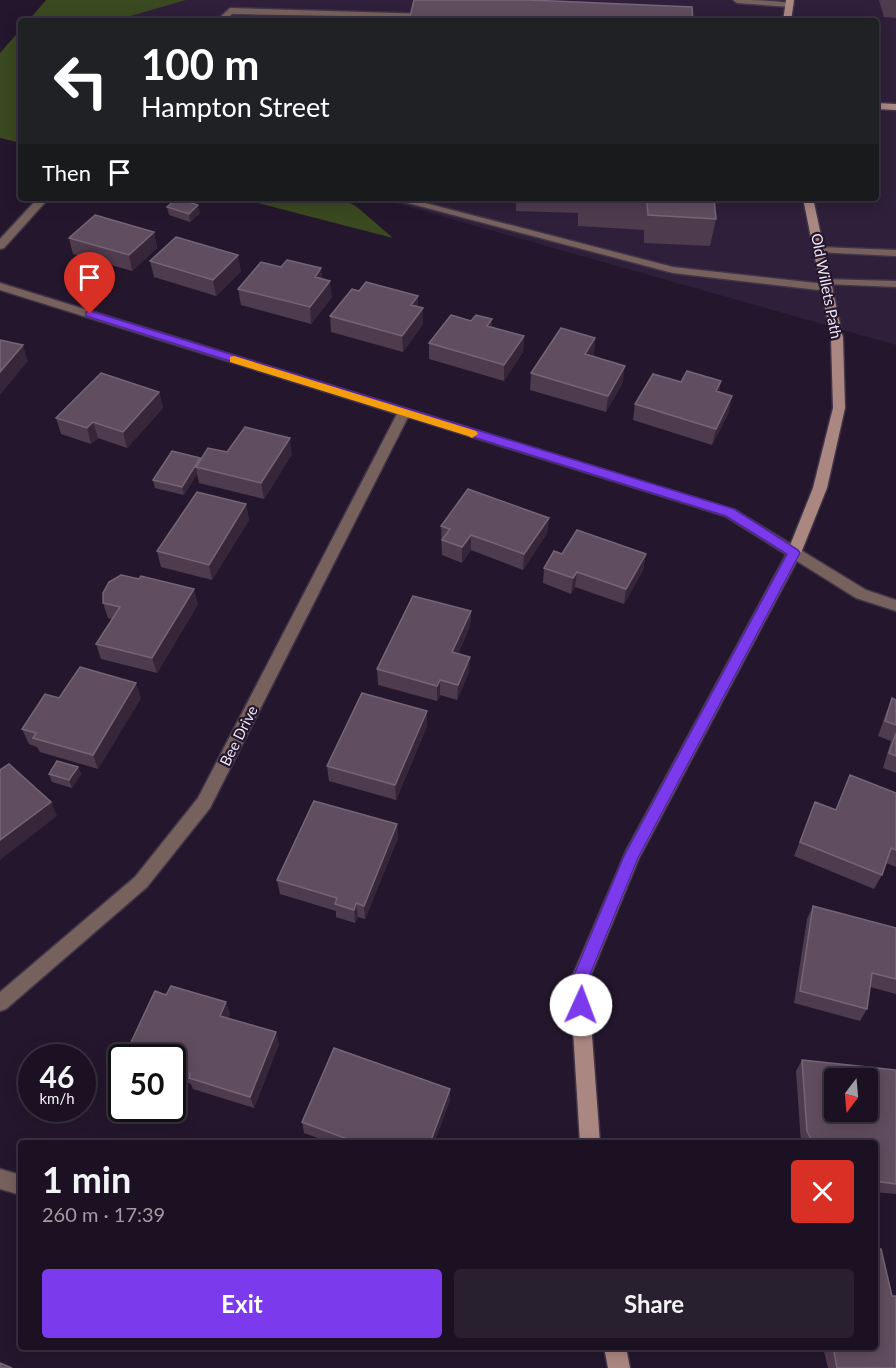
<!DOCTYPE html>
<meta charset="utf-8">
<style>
:root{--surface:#1b1122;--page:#281f2f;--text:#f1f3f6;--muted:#a09da5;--line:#393140;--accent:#7c3aed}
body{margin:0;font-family:Lato,sans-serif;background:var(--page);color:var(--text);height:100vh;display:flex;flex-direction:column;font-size:22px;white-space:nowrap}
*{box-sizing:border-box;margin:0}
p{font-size:20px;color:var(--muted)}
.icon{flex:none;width:33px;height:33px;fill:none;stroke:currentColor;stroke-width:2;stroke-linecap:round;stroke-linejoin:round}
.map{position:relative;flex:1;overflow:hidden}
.side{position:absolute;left:18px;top:1140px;width:860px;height:210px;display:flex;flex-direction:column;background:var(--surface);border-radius:6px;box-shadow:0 3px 15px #0003,0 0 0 2px var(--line)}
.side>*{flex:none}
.hud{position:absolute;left:18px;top:18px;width:861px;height:183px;border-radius:6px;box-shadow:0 3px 15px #0003,0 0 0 2px var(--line);background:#202124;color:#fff;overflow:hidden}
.needle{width:39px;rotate:196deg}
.buttons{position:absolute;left:824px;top:1068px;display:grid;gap:12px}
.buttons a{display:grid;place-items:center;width:54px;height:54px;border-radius:6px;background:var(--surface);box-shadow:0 3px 15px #0003,0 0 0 2px var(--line);font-size:30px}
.speed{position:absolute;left:18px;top:1044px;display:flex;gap:12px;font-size:30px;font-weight:700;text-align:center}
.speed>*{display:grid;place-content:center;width:78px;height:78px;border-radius:50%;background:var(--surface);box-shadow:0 3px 15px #0003,0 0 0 2px var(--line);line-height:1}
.speed small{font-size:15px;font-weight:400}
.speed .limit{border:3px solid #111;border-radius:9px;background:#fff;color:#111}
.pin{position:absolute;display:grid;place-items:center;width:51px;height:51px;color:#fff;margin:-62px -26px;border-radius:50% 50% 50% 0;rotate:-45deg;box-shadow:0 0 6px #0007}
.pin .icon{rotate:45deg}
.me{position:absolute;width:66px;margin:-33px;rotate:2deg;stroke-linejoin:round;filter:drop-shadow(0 0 4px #0008)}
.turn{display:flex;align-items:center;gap:21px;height:126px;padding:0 24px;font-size:27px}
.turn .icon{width:78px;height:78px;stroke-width:2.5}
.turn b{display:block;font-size:42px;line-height:51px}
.then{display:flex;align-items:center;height:57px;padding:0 24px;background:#0003;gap:12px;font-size:22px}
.round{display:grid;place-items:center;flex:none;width:63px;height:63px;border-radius:6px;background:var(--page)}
.overview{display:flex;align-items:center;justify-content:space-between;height:102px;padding:0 24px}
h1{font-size:36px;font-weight:700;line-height:45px}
.primary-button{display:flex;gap:12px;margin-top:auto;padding:12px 24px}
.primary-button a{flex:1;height:69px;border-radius:6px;background:var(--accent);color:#fff;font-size:24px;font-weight:700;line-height:69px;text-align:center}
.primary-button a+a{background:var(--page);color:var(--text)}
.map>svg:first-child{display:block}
</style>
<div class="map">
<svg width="896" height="1368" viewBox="0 0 896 1368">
<rect width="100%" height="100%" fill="#24172d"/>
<path fill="#2f1f3a" d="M95,0H896V345L377,198H876V21H71Z"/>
<path fill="#3b4920" d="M46,0H186L113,21H28Z
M21,29V143L0,138V53Z
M239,198H342L357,207L393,238Z"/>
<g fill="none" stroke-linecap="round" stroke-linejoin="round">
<defs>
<path id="lane" d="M733,0C750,0 780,0 794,4L790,7L737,3Z
M230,8L429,14L433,17L429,20L351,16L349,21H341L342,16L232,14L225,21H216Z
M389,198H406L673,267L825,284L819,281L821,279L896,281V287L826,284L833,288L827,291L673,273Z
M819,247L896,250V256L815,252V248Z"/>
<path id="street" d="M38,198H49L4,248L0,249V239Z
M0,283L735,510L866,590L896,600V611L856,598L725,516L408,417L210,808L147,887L6,1009L0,1011V992L135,877L198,798L397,414L0,290Z
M0,1169L21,1175V1195L0,1189Z"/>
<path id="secondary" d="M786,0H794L791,21H783Z
M876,103L896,104V110L876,109Z
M803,198H813L843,338L845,408L827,488L801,553L639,858L588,982L600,1143H580L570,982L626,851L787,553L813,488L833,408L831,338Z
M604,1347H626L630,1368H608Z"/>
</defs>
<use href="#lane" stroke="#403449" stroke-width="3"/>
<use href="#street" stroke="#403449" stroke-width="3"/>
<use href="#secondary" stroke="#403449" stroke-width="3"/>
<use href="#lane" fill="#77615d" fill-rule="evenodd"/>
<use href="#street" fill="#77615d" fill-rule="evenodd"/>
<use href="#secondary" fill="#ab8782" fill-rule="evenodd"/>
</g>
<path fill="#4f3b4e" d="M879,0H896V18L884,17Z
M496,198H714L716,219L710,246L644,243V230L578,226V213L516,211V199Z
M167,207L200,213L190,222L169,215Z
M154,232L157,248L132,271L73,254L69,238Z
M150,261L241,271L216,296L154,277Z
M322,279L332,297L311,324L241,305L238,289Z
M359,291L418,296V307L423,324L403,352L331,332L330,316Z
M492,327L524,336L523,352L504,381L429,359V343Z
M595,338L594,354L592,356L623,382L606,412L530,390L531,373Z
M721,381L719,392L729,412L712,445L633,420L635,404L681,382Z
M159,392L163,408L127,448L98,438L91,444L61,434L56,418Z
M227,452L292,454L264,499L199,483L197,474L184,495L155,488L153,480L201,460Z
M246,504L249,520L212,580L161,567L157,551Z
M549,518L547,533L523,570L471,550L462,563L442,555L441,526Z
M562,554H646L643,570L624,604L575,587L571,594L543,583L544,568Z
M139,579L198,604L157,673L101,659L96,644L112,619L108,618L103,603Z
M471,611L470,626L458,654L469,672L457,700L440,695L437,701L378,685L377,669Z
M59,698H141L98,769L40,752L37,747L29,744L22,729Z
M892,698L896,700V773L883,768L891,741L878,736L886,713Z
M427,726L396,800L329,781L327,766Z
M78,767L81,774L72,788L52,782L49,774Z
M850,775L896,793V867L886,863L882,875L874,889L794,856L815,802L836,810Z
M397,824L398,838L365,919L358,917L355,923L336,917V911L280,894L277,880Z
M813,906L896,928V994L870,987L867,1009L860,1021L794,1003L807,919Z
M166,995L226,1002L230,1014L228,1018L279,1044L254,1108L193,1089L191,1084L172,1078V1058H128L126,1053Z
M802,1060L896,1070V1194L874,1192V1143H801L796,1071Z
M450,1100L434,1143H332L304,1133L302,1122Z
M823,1347H874L896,1368H828Z"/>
<path fill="#372539" d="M198,205L200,213L190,222L189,214Z
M154,232L157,248L132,271L129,255Z
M238,255L241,271L216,296L213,280Z
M321,268L323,284L315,277Z
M330,281L332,297L311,324L310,307Z
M418,296V312L411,305Z
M423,308V324L403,352L402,336Z
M492,319V335L487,326Z
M524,336L523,352L504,381V365Z
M595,338L594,354L583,370L585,354Z
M23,345L28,361L0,395V372Z
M625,366L623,382L606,412L608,396Z
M721,381L718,397L716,391Z
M159,392L163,408L127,448L123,432Z
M732,396L729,412L712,445L716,429Z
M93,422L98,438L91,444L87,428Z
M290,438L292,454L264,499L261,483Z
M200,458L202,466L196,467L197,474L184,495L182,487Z
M246,504L249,520L212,580L209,565Z
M549,518L547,533L523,570L524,554Z
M471,535V550L462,563V547Z
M646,554L643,570L624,604L626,589Z
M577,572L575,587L571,594L573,578Z
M194,589L198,604L157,673L152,658Z
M471,611L470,626L452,668V652Z
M470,657L469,672L457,700L458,685Z
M440,680V695L437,701V686Z
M136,683L141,698L98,769L93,755Z
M427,711V726L396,800L395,785Z
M78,767L81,774L72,788L69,780Z
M51,802L57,816L0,860V840Z
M397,824L398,838L365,919L364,906Z
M356,903L358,917L355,923L354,910Z
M226,1002L230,1014L224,1028L220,1016Z
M276,1032L279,1044L254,1108L250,1097Z
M450,1089V1100L434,1143H430Z"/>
<path fill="#604d5f" stroke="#766577" stroke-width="1.5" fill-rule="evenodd" d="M414,0H530L692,7L693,21H409Z
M177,198L198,205L189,214L167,207Z
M581,198H714L716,219L648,215L647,202Z
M95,215L154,232L129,255L69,238Z
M176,237L238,255L213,280L150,261Z
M287,260L321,268L315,277L330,281L310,307L238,289L261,262L281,267Z
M366,282L418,296L411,305L423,308L402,336L330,316L352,289L359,291Z
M451,315L471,321L476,315L492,319L487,326L524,336L504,365L429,343Z
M561,328L595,338L585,354L625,366L608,396L531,373Z
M0,340L23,345L0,372Z
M687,371L721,381L716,391L732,396L716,429L635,404L653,374L681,382Z
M101,373L159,392L123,432L93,422L87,428L56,418Z
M245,427L290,438L261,483L196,467L208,448L227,452Z
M172,451L200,458L182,487L153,480Z
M468,489L549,518L524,554L471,535L462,547L442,540L450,529L441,526Z
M197,492L246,504L209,565L157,551Z
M577,530L646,554L626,589L577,572L573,578L544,568L554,551L562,554Z
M121,575L139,579L141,576L194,589L152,658L96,644L120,607L103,603V593L109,582Z
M413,596L471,611L452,652L470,657L458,685L440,680L437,686L377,669Z
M80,667L136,683L93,755L33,738L36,733L22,729L45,694L59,698Z
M362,693L427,711L395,785L327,766Z
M892,698L896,700V725L885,721Z
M896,733V756L889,753Z
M57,761L78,767L69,780L49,774Z
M9,764L51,802L0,840V770Z
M850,775L896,793V850L891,848L882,875L800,842L815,802L836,810Z
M314,801L397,824L364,906L356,903L354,910L335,904L337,898L277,880Z
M813,906L896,928V979L872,973L867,1009L800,991Z
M171,986L226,1002L220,1016L276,1032L250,1097L189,1078L190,1074L172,1068V1058H140L126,1053L155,991L166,995Z
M334,1048L450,1089L430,1143H358L302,1122Z
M802,1060L896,1070V1184L874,1181V1143H813L807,1131ZM834,1078H867V1112H834Z
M874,1249H881L892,1296H896V1368H837L833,1347H874Z
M0,1363L12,1368H0Z"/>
<path fill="#7c3aed" stroke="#51269a" stroke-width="1.5" d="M90,311L734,509L798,550L800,553L638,858L587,982L589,1005L587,1010L581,1012L575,1010L571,982L624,856L787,554L726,516L86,316V312Z"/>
<path fill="#f59e0b" d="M234,356L476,431L478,434L472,438L468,436L230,362V357Z"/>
<g text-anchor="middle" stroke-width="4.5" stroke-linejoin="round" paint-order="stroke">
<g font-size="15" fill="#eee5f4" stroke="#24172d">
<text transform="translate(826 286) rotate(79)" y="5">Old Willets Path</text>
<text transform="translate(239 736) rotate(-63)" y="5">Bee Drive</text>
</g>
</g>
</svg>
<div class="buttons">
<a><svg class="needle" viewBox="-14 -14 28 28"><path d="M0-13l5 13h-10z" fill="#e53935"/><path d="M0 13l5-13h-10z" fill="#a09da5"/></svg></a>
</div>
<div class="speed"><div>46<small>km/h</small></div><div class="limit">50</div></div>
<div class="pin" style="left:90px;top:314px;background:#d93025"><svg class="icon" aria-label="arrive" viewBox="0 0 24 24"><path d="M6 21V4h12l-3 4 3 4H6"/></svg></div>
<svg class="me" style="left:581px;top:1005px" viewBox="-20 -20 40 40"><circle r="19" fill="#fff"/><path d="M0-13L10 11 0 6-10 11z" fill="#7c3aed"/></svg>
<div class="hud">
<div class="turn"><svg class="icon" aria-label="left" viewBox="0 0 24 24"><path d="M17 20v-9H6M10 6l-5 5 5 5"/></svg><div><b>100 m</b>Hampton Street</div></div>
<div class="then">Then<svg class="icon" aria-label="arrive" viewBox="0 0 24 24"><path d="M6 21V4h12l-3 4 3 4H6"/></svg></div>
</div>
<section class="side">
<div class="overview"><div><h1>1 min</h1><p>260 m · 17:39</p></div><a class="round" style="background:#d93025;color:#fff"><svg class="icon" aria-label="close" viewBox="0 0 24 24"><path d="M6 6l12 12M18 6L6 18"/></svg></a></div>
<div class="primary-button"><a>Exit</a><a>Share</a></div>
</section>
</div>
